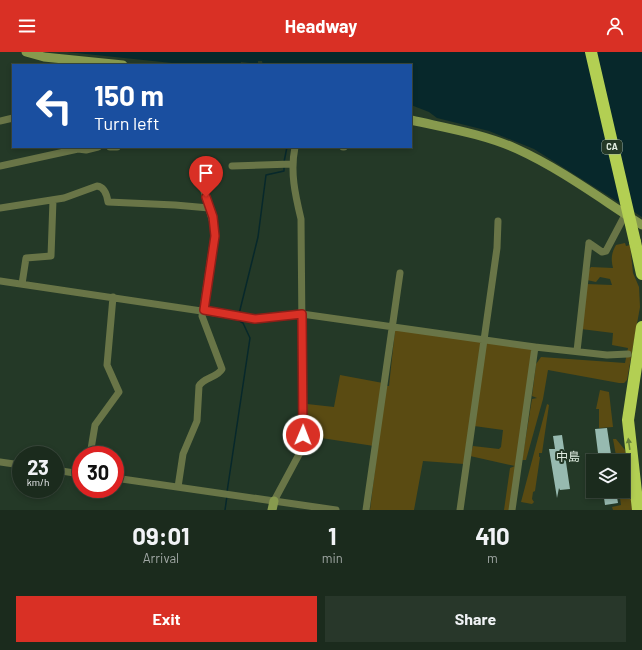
<!DOCTYPE html>
<meta charset="utf-8">
<style>
:root{--surface:#1b2b1d;--page:#28372a;--text:#f1f3f6;--muted:#a0a7a4;--line:#39473b;--accent:#d93025}
body{margin:0;font-family:Barlow,"Noto Sans JP",sans-serif;background:var(--page);color:var(--text);height:100vh;display:flex;flex-direction:column;font-size:15px;white-space:nowrap}
*{box-sizing:border-box;margin:0}
p{font-size:13px;color:var(--muted)}
.icon{flex:none;width:22px;height:22px;fill:none;stroke:currentColor;stroke-width:2;stroke-linecap:round;stroke-linejoin:round}
.map{position:relative;height:458px;overflow:hidden}
.panel{display:flex;flex-direction:column;background:var(--surface);flex:1}
.panel>*{flex:none}
.top-card{position:absolute;left:12px;top:12px;width:400px;height:84px;border-radius:0px;box-shadow:0 2px 6px #0003,0 0 0 1px var(--line);background:#1a4fa0;color:#fff;overflow:hidden}
.buttons{position:absolute;left:586px;top:402px;display:grid;gap:8px}
.buttons a{display:grid;place-items:center;width:44px;height:44px;border-radius:0px;background:var(--surface);box-shadow:0 2px 6px #0003,0 0 0 1px var(--line);font-size:20px}
.speed{position:absolute;left:12px;top:394px;display:flex;gap:8px;font-size:20px;font-weight:700;text-align:center}
.speed>*{display:grid;place-content:center;width:52px;height:52px;border-radius:50%;background:var(--surface);box-shadow:0 2px 6px #0003,0 0 0 1px var(--line);line-height:1}
.speed small{font-size:10px;font-weight:400}
.speed .limit{border:6px solid #d22;background:#fff;color:#111}
.pin{position:absolute;display:grid;place-items:center;width:34px;height:34px;color:#fff;margin:-41px -17px;border-radius:50% 50% 50% 0;rotate:-45deg;box-shadow:0 0 4px #0007}
.pin .icon{rotate:45deg}
.me{position:absolute;width:44px;margin:-22px;rotate:1deg;stroke-linejoin:round;filter:drop-shadow(0 0 3px #0008)}
.turn{display:flex;align-items:center;gap:14px;height:84px;padding:0 16px;font-size:18px}
.turn .icon{width:52px;height:52px;stroke-width:2.5}
.turn b{display:block;font-size:28px;line-height:34px}
.eta{display:flex;justify-content:space-evenly;align-items:center;height:68px;text-align:center}
.eta b{font-size:24px;font-weight:700;line-height:28px}
.cta{display:flex;gap:8px;margin-top:auto;padding:8px 16px}
.cta a{flex:1;height:46px;border-radius:0px;background:var(--accent);color:#fff;font-size:16px;font-weight:700;line-height:46px;text-align:center}
.cta a+a{background:var(--page);color:var(--text)}
header{display:flex;justify-content:space-between;align-items:center;height:52px;padding:0 16px;background:var(--accent);color:#fff;font-size:18px;font-weight:700}
.map>svg:first-child{display:block}
</style>
<header><svg class="icon" aria-label="menu" viewBox="0 0 24 24"><path d="M4 6h16M4 12h16M4 18h16"/></svg>Headway<svg class="icon" aria-label="person" viewBox="0 0 24 24"><circle cx="12" cy="8" r="4"/><path d="M4 21q1-7 8-7t8 7"/></svg></header>
<div class="map">
<svg width="642" height="458" viewBox="0 0 642 458">
<rect width="100%" height="100%" fill="#243927"/>
<path fill="#5a4b12" d="M625,191L626,194L630,193L633,221L639,235L640,255L627,328L624,331H619L548,318L543,347L526,408H522L532,347L537,346L532,344L536,312L541,305L625,311L628,296L612,293L613,281L581,277L586,232L612,233L610,227L600,225L596,230L587,228L588,219L591,215L613,216C611,207 611,202 616,193Z
M395,278L481,289L464,412L423,409L414,458H370L385,334H389Z
M485,289L532,297L510,458H504L510,416L515,414L470,404L473,394L499,397L501,395L503,378L474,374Z
M340,323L383,331L374,394L308,384L307,352L334,355Z
M600,338L609,340L613,375L599,376V357H596Z
M547,352L549,353L542,401H539V405H540L535,439L533,440L532,447L534,450L532,452L521,450Z
M613,387H616L625,398L628,417H624L623,409H617Z
M623,424L625,428H630L632,458H613L612,455L621,453L619,439H623Z"/>
<path fill="#07282b" d="M67,0H642V165L534,97L489,79L437,66L429,60L411,53V13H263L262,9H258V12L241,10L240,13H191Z"/>
<g fill="none" stroke-linecap="round" stroke-linejoin="round">
<path stroke="#07282b" stroke-width="1.5" d="M284,110L287,95
M239,262L258,185L266,123L284,119V116
M227,440L250,286L243,271L238,268
M225,458L227,444"/>
</g>
<path fill="#97bab0" d="M607,376L612,409H599L595,377Z
M562,383L570,437L560,438L559,436L557,446L549,397H555L553,384Z
M603,439H616L618,451L605,453Z"/>
<g fill="none" stroke-linecap="round" stroke-linejoin="round">
<path stroke="#697547" stroke-width="7" d="M0,69L13,66
M110,95H117
M343,95H344
M0,114L78,97L86,98L98,95
M232,114L292,112
M0,156L64,146L97,134C105,135 107,143 108,150L175,153L209,156
M589,191L602,200L606,199L625,163
M0,229L255,267L302,262L535,295L607,303L628,302
M22,232L26,206L51,204L53,148
M577,299L589,191
M90,403L95,373L119,340L107,313L113,245
M0,410L21,413
M55,418L81,422
M115,426L336,458
M178,435L183,402L197,369L199,334C204,325 217,326 222,317L202,264L215,178L202,132
M274,449L303,395L301,167C295,142 290,120 295,95
M366,458L400,221
M460,458L497,196L498,169
M512,458L535,295"/>
<path stroke="#879a4e" stroke-width="9" d="M26,0L44,5L123,13
M411,68C446,76 484,82 517,97C561,117 601,147 642,173
M272,458L274,449"/>
<path stroke="#b3cf53" stroke-width="12" d="M635,190L642,222
M638,458L628,368L642,275"/>
<path stroke="#b3cf53" stroke-width="12" d="M591,0L635,190"/>
</g>
<defs><path id="oneway-solid" d="M-6-.8H1V-3.2L6.5 0L1 3.2V.8H-6Z"/></defs>
<use fill="#647c3b" href="#oneway-solid" transform="translate(629 392) rotate(-98)"/>
<g fill="none" stroke-linecap="round" stroke-linejoin="round">
<defs>
<path id="route" d="M206,145L213,165L215,184L204,258L255,267L302,262L303,383"/>
</defs>
<use href="#route" stroke="#8d1f18" stroke-width="10"/>
<use href="#route" stroke="#d93025" stroke-width="7"/>
</g>
<g text-anchor="middle" stroke-width="4" stroke-linejoin="round" paint-order="stroke">
<rect fill="#243927" stroke="#a7b6a8" stroke-width="1" x="602" y="88" width="20" height="14" rx="3"/>
<g font-size="9" font-weight="bold" fill="#dfece0">
<text x="612" y="98">CA</text>
</g>
<g font-size="12" fill="#dfece0" stroke="#243927">
<text x="568" y="409">中島</text>
</g>
</g>
</svg>
<div class="buttons">
<a><svg class="icon" aria-label="layers" viewBox="0 0 24 24"><path d="M12 4l9 5-9 5-9-5zM3 14l9 5 9-5"/></svg></a>
</div>
<div class="speed"><div>23<small>km/h</small></div><div class="limit">30</div></div>
<div class="pin" style="left:206px;top:145px;background:#d93025"><svg class="icon" aria-label="arrive" viewBox="0 0 24 24"><path d="M6 21V4h12l-3 4 3 4H6"/></svg></div>
<svg class="me" style="left:303px;top:383px" viewBox="-20 -20 40 40"><circle r="17" fill="#d93025" stroke="#fff" stroke-width="3"/><path d="M0-11L8 9 0 5-8 9z" fill="#fff"/></svg>
<div class="top-card">
<div class="turn"><svg class="icon" aria-label="left" viewBox="0 0 24 24"><path d="M17 20v-9H6M10 6l-5 5 5 5"/></svg><div><b>150 m</b>Turn left</div></div>
</div>
</div>
<section class="panel">
<div class="eta">
<div><b>09:01</b><p>Arrival</p></div>
<div><b>1</b><p>min</p></div>
<div><b>410</b><p>m</p></div>
</div>
<div class="cta"><a>Exit</a><a>Share</a></div>
</section>
